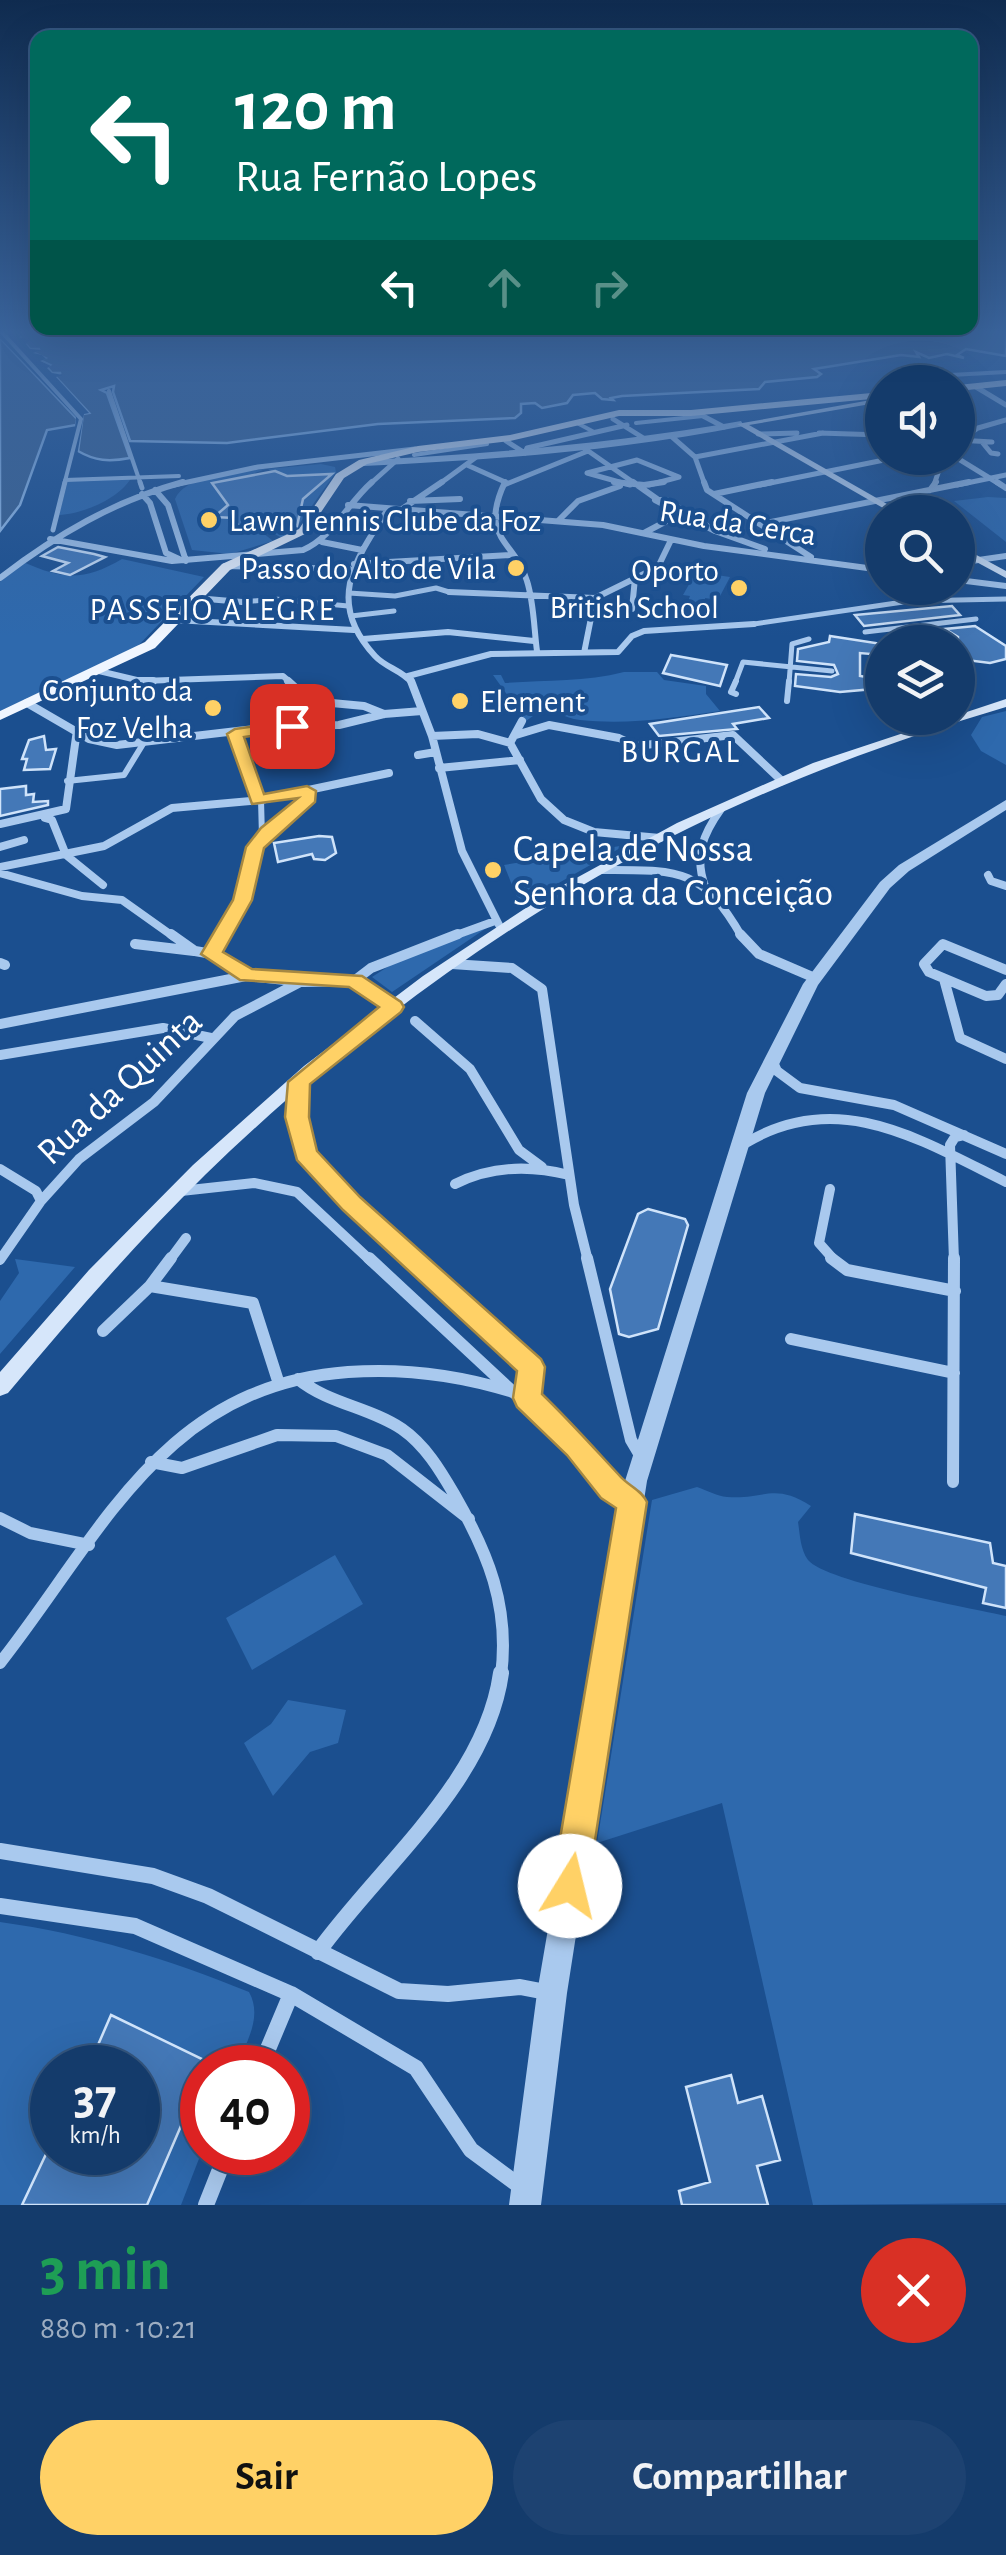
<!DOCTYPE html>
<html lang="pt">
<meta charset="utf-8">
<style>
:root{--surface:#143b6b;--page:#1d4271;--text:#f1f3f6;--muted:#9dadc1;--line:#33557e;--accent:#ffd166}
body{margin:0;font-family:"Alegreya Sans",sans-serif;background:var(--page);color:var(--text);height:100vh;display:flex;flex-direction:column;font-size:38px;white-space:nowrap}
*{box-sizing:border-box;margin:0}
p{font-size:32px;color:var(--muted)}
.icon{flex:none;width:55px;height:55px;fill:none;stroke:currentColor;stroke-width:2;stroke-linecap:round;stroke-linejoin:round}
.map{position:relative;height:2205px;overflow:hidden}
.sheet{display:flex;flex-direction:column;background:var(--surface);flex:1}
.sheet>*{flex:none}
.guide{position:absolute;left:30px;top:30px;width:948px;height:305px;border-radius:20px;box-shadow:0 10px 40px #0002,0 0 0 2px var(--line);background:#00695c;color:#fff;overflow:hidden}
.tools{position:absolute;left:865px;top:365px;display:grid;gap:20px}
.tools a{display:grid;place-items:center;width:110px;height:110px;border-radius:50%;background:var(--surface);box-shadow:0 10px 40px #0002,0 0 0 2px var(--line);font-size:50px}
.speed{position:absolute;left:30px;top:2045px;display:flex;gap:20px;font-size:50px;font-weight:700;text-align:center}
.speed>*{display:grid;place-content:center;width:130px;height:130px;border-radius:50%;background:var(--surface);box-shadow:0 10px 40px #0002,0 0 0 2px var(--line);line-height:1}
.speed small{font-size:25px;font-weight:400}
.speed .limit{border:15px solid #d22;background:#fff;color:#111}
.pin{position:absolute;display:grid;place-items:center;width:85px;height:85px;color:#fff;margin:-42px;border-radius:20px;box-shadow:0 5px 15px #0006}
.me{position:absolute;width:110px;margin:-55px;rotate:9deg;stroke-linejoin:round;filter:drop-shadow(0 0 8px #0008)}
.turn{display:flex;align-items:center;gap:35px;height:210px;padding:0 40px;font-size:45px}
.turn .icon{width:130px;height:130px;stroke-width:2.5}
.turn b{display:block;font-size:70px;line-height:85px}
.lanes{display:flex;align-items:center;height:95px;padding:0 40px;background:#0003;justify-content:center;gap:50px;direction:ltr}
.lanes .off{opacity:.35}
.round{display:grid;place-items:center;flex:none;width:105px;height:105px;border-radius:52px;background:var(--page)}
.summary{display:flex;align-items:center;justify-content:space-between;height:170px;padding:0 40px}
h1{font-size:60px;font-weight:700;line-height:75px;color:#1e9e55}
.button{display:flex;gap:20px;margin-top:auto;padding:20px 40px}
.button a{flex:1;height:115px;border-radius:60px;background:var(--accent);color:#111;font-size:40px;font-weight:700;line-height:115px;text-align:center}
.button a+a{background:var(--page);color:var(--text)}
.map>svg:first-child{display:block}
</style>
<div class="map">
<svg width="1006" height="2205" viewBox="0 0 1006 2205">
<rect width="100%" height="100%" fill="#1b4f8f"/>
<path fill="#2e69ad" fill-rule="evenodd" d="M321,464L335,467L336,472L297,527L282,538L256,524L298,526L303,495L332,475L280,476L268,469Z
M266,469L229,482H214L228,505L215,516L234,518L240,529L253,525L273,541L230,554L192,550L175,499C186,474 241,472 266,469Z
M131,478C119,499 82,514 59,515L68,481Z
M988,497L1006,498V542L954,501Z
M122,559L204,577L136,648L0,711V582L23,562C64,580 84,581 122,559Z
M696,572L730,577L718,600L705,598L706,609L686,606L690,596L683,595Z
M624,672H657L664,680L706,686V694L720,711C672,718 628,725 580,720C561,718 549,705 529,708L533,716L526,721L493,675H501L505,683C545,680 585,682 624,672Z
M1006,711V765L981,751L971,735L982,717Z
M622,847L520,905L504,865L620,846Z
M488,927L392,992L372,977L392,964Z
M15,1259L75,1267L0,1354V1301L19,1273Z
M697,1487C706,1490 717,1496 727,1497C765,1500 773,1482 811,1506L798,1522C800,1534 800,1549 808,1560C826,1582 971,1608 1006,1616V2203L813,2205L722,1803L597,1843L652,1500Z
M335,1555L363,1604L252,1670L226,1618Z
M288,1700L346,1710L338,1743L310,1752L273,1796L244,1743L271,1724Z
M0,1922C87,1934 168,1959 249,1992C263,2017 246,2043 236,2067L202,2068V2151L181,2205H0ZM52,2068H138V2152H52Z"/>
<path fill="#3c6290" stroke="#9cc4f0" stroke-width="2.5" d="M21,329H1006V356L966,349L957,355L964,358L947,354L929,358L916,352L919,357L901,355L814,369L821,374L817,377L765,382L759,389L622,396L611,398L613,400L602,399L595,393L573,395L567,403L542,408L535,403L521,404V413L515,418L378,424L227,443L130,441L113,392L114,386L101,390L107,393L130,458C109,462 95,461 78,451L83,414L89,413L55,376L61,373H52L47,367L50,365L40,360L45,358L32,352L40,349H30L18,335H13L22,331Z
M0,338L77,419L76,425L47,430L20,505L0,531Z"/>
<path fill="#1b4f8f" d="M21,329L23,331L17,335L25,334L19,337L30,340L26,344L30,349L42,350L33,353L42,355L46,359L40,361L51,366L47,368L52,373L63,375L56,377L89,413L84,414L77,456L73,451L76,417L0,338V333L3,334L79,412L21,346L9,338L10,331Z"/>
<path fill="#4478b7" stroke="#cfe3fa" stroke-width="2.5" d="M275,471L287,476L332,474L303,499L297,526L265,522L240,529L234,518L214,517L228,505L212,483Z
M58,547L94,554L105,557L70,575L53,571L68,563L42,556Z
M952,606L960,615L864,626L855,615Z
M975,626L1006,646V659L990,663L958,659V637L945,629Z
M830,636L882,644V655L860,653V676L873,678V689L840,692L795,686L796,674L831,677L838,674L834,665L797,661L798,649L829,642Z
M671,655L727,665L720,686L663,673Z
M759,707L769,718L733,724L737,729L659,736L650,724Z
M44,736L46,750L56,749L50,769L24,770L27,759H22L29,740Z
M26,786V795L34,794L33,802L48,801V805L0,816V789Z
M319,836L332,837L336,853L325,860L314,859L312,854L278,862L274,843Z
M648,1209L685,1219L688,1225L658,1329L629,1337L619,1334L610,1289L638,1214Z
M855,1514L990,1543L993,1563L1006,1566V1608L983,1603L986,1588L851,1553Z
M111,2015L202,2059V2077L147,2205H22L47,2152H138V2068H88Z
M731,2075L738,2103L762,2096L780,2160L757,2166L768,2205H682L679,2191L710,2182L686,2087Z"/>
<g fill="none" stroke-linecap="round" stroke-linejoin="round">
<path stroke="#a9c9ee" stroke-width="4" d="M0,330L81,419L64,485
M913,377L1006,372
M109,391L141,485
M636,423L703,416
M579,424L594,432
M414,455L487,444
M65,480L179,476"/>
<path stroke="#a9c9ee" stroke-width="5" d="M140,482L142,488
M53,530L65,482
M349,593L395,596L436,588L449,592
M242,602L275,599L348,606
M351,616L394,611
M754,624L910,601L1006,599
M865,632L976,619
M735,683L743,662L832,671
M789,683L792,644L809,639"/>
<path stroke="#a9c9ee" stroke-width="6" d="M736,681L731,692L736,694
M787,701L789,681
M67,781L124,775L143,744
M261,800L262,837"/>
<path stroke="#a9c9ee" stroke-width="5" d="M976,387L1006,405
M703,416L724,427
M613,419L645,439
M819,433L882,435
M758,434L797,433
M671,436L695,457L705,485
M963,438L978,428L1006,420
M958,440L992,442
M506,441L525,453L527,448L627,425
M982,442L991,453L998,454
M584,448L637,485
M695,457L823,433
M957,458L1001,485
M467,465L505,482
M174,485L258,467L415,449
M369,485L398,459
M438,485L475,458
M504,485L588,451
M630,485L587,473L637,460L679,477L649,485
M760,485L894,458
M934,485L943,458
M957,485L1006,475"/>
<path stroke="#a9c9ee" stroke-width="6" d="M505,482C478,539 515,540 527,581C534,603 534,629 537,651
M614,482L644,485L664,482
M633,482L657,499
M704,482L707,490L811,557
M997,482L1006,488
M155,490L168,505L186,561
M930,490L936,482
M142,494L150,503L166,553L179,559
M714,494L772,482
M655,500H667L715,531Z
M410,501L460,499
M348,505L603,525L704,546L882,570
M388,509C355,560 325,602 375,656C386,668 402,670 412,683
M402,509L442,482
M559,520L578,501L620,486
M761,524L969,482
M715,531L765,549
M644,533L678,515
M50,539L172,561L303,550C333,537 347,504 372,482
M322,542L362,550
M958,563L1006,556
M354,564L511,555
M225,566L349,569
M0,578C56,535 114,501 183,482
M958,580L1006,586
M449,592L595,598
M196,598L242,602
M632,609L635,578
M174,620L354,630
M363,639L448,632L534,641
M584,653L595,598L658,567L671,540
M99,671L141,681L283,676L291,683
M408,676L491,654L618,652L632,636L644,631L754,624"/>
<path stroke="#a9c9ee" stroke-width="8" d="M139,681H153
M288,681L310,701L364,706L384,714
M411,681L432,736L462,851L499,925
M27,703L89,739L117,745L280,726L339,725L384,714L422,711
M522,721L510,743L541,799L564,820L594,832L660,838
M235,734L258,800
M516,735L549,725L619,738L636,746L733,735L782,781
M432,736L478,734L510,743
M418,755L436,752
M439,768L520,760
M45,818L52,820L66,855L103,885
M0,824L66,809L77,730
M0,847L24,840
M0,867L104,846L172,808L261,800L389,773
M602,870C678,870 702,867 742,937
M0,873L82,896L122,900L174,937
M988,875L991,881L1006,886
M705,886C694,856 703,834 721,809
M222,937L242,900L255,847L267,832L306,802L307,791
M451,937L495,921"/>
<path stroke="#a9c9ee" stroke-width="10" d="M171,934L195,951L212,954L247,976L304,982L354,981L371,968L458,934
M740,934L759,954L815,978
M135,944L194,951
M212,954L223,934
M0,963L5,965
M452,964L512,968L542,989L574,1205L588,1261
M1006,970L943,944L924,964L929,972L986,996L998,995L1006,984
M944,979L960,1038L1006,1059
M354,981L393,1007
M415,1021L470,1069L519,1150L542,1167
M0,1024L246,976
M0,1055L163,1028L211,1038
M772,1060L777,1071L800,1088L894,1105L1006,1154
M299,1081V1132L311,1163L417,1261
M744,1144C837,1087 919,1139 1006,1182
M0,1169L36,1191L41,1201
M455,1184C491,1166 530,1165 569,1175
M830,1189L819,1243L835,1261
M181,1191L254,1183L297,1192L371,1261
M0,1260L41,1201L79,1159L154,1102L235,1016L302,981
M169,1261L186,1238
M954,1261L950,1145L955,1137L964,1135"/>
<path stroke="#a9c9ee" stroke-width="12" d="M369,1258L513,1392L547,1416L603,1480L632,1502
M414,1258L531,1367L527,1398
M587,1258L631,1440L641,1457
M831,1258L847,1270L955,1291
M150,1286L253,1303L279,1384
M103,1331L150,1286L171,1258
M791,1339L954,1373
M298,1379C329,1404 369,1407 402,1429C425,1445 440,1470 454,1494C488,1553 510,1606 501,1676
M151,1462L182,1468L277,1435L336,1436L387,1455L469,1519
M953,1482L954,1258
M0,1518L30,1533L89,1545
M0,1663C102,1533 163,1386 348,1372C404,1368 459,1375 513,1392"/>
<path stroke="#a9c9ee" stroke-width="16" d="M0,1851L153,1876L208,1896L399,1991L448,1994L520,1987L546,1992
M0,1906L135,1926L291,1994L416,2068L471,2150L521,2187
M318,1952C380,1866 486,1782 501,1673
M260,2068L291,1994
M206,2205L227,2152"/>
<path fill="#a9c9ee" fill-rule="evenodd" d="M741,421L744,426C619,451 490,460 363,466L358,463L363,460C490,454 616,443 741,421Z
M1006,800V810L909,871L890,888L818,985L765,1093L647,1481L567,1993L541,2205H509L537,1993L625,1481L747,1093L803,984L880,882L899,865Z"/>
<path fill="#d6e6fa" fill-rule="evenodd" d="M882,398V402L749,425L901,512H890L737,424Z
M958,545L1006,571V578L958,552Z
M1006,699V707C898,739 791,778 689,828C513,914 345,1039 205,1175C135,1244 71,1318 8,1393L0,1396V1372L89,1270L193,1165L304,1066L423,976L547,894L677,823L813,763Z"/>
<path fill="#f0f6ff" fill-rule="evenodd" d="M1006,380V386L958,391V385Z
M882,392V398L691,416H619L510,441L418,452L367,464L344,478L307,533L230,570L155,648L0,720V711L145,642L222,564L299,529L336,474L359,460L418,446L510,435L619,410H691Z"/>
</g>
<linearGradient id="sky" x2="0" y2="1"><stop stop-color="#0f2b4f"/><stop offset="0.52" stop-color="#39639b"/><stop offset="1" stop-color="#39639b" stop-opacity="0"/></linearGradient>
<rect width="1006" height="637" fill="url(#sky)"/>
<path fill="#ffd166" stroke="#a68842" stroke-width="2.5" d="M292,721L300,726L298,729L244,737L264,794L307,786L316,791L315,802L264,848L252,900L223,952L252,969L362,976L401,1002L404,1007L401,1012L310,1084L309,1117L317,1151L360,1197L541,1359L545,1367L542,1394C569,1420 593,1447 619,1475C628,1486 641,1489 647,1502L588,1886L583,1898L570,1904L557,1898L552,1886L616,1508L601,1498L567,1455L517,1407L513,1398L517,1371L343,1210L297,1160L285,1117L288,1082L379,1007L349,987L240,980L201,954L233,900L246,847L261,828L298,798L252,804L227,734L235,729Z"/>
<g fill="#ffd166" stroke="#1b4f8f" stroke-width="4">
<circle cx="209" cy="520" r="10"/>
<circle cx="516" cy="568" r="10"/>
<circle cx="739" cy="588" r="10"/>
<circle cx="460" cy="701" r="10"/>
<circle cx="213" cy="708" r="10"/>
<circle cx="493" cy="870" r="10"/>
</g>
<g text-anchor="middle" stroke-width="8" stroke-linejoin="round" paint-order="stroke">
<g font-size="32" fill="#fff" stroke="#1b4f8f" text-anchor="end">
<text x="229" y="531" text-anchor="start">Lawn Tennis Clube da Foz</text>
<text x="496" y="579">Passo do Alto de Vila</text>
<text x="719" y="581">Oporto<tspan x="719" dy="37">British School</tspan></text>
<text x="193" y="701">Conjunto da<tspan x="193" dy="37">Foz Velha</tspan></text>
<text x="480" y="712" text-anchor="start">Element</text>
</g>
<g font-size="32" fill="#fff" stroke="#1b4f8f">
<text transform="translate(738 522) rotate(9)" y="11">Rua da Cerca</text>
</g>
<g font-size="32" letter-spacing="2.5" fill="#fff" stroke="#1b4f8f">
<text x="213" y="620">PASSEIO ALEGRE</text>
<text x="681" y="762">BURGAL</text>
</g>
<g font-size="38" fill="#fff" stroke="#1b4f8f" text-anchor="start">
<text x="513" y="861">Capela de Nossa<tspan x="513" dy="44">Senhora da Conceição</tspan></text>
</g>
<g font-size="38" fill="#fff" stroke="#1b4f8f">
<text transform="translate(119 1086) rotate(-43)" y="13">Rua da Quinta</text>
</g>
</g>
</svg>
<div class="tools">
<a><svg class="icon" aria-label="sound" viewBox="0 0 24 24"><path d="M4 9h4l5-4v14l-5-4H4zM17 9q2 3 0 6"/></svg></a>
<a><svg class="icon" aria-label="search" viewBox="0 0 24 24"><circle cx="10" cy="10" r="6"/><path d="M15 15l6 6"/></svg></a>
<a><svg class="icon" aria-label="layers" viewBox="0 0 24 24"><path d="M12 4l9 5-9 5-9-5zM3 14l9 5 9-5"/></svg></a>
</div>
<div class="speed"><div>37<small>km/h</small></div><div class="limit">40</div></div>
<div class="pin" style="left:292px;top:726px;background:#d93025"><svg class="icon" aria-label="arrive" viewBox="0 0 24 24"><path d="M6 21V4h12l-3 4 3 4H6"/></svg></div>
<svg class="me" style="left:570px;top:1886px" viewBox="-20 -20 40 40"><circle r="19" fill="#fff"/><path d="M0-13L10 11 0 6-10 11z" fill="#ffd166"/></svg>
<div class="guide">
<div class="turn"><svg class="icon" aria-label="left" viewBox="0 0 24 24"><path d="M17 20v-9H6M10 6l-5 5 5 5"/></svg><div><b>120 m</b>Rua Fernão Lopes</div></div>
<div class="lanes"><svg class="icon" aria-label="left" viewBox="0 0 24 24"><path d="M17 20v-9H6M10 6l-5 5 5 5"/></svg><svg class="icon off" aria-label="ahead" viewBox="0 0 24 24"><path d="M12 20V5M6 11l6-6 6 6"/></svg><svg class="icon off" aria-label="right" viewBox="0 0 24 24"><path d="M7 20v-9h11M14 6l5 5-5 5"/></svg></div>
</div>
</div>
<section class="sheet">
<div class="summary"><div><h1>3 min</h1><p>880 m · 10:21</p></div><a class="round" style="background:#d93025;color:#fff"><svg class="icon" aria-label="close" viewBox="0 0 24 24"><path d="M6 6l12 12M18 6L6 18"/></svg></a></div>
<div class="button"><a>Sair</a><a>Compartilhar</a></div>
</section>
